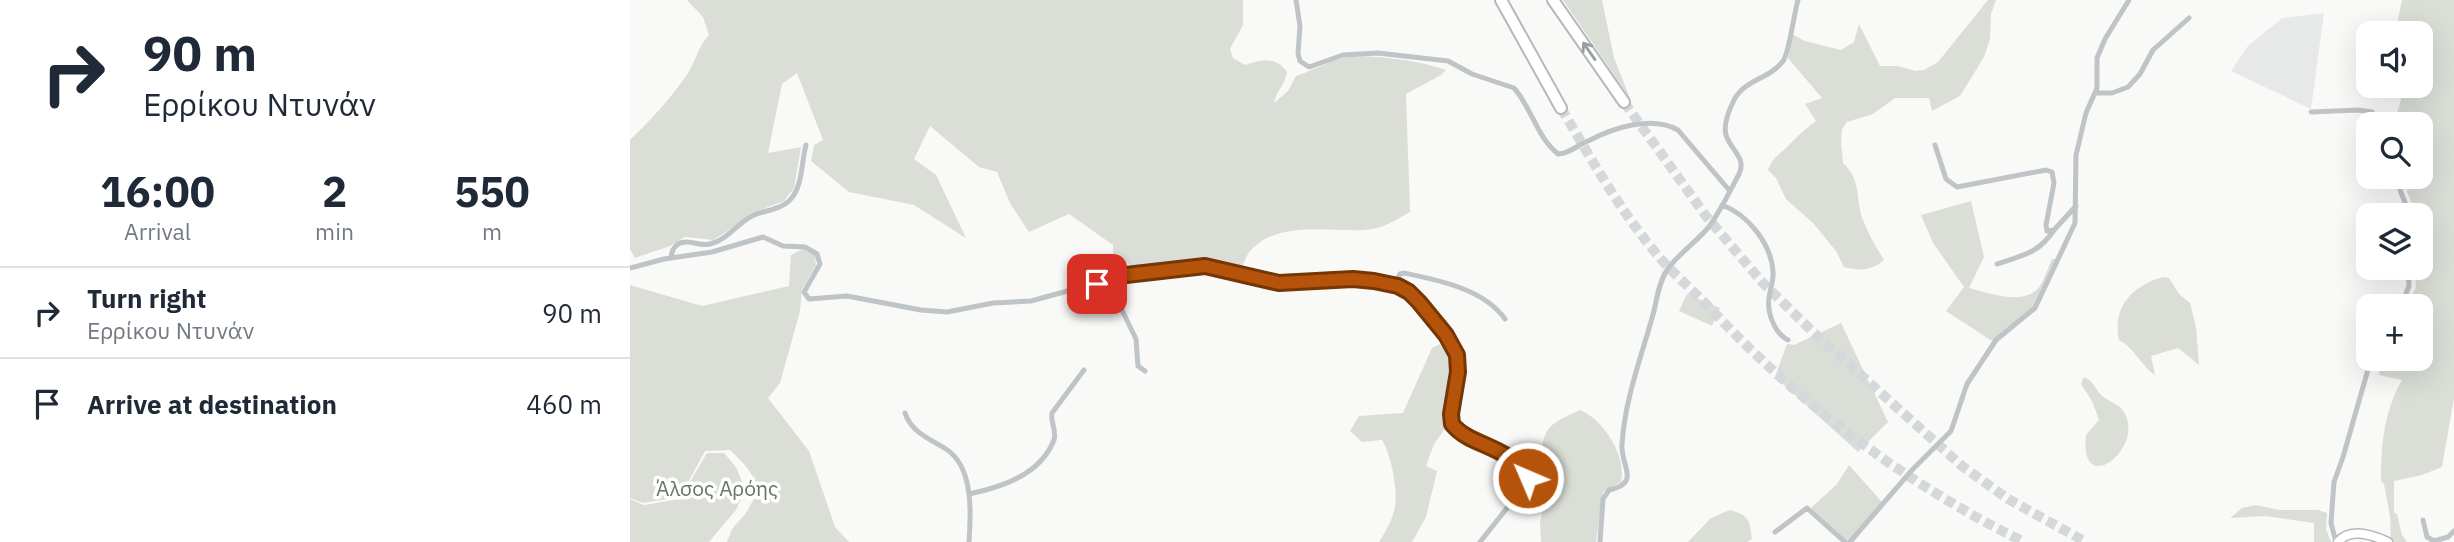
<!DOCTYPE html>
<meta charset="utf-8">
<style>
:root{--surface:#fff;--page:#f6f6f7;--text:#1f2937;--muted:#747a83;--line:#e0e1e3}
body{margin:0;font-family:"IBM Plex Sans",sans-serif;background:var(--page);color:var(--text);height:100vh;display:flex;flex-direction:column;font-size:26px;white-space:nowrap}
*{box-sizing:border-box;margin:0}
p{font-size:23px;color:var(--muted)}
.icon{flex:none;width:38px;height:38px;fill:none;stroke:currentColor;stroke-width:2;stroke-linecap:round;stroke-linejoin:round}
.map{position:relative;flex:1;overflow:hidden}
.side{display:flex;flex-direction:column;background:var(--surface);width:630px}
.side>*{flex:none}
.hud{background:#fff;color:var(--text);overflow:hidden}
.fabs{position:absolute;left:1726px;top:21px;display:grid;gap:14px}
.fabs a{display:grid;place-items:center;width:77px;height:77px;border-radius:14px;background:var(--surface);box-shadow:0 7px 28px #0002;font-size:35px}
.pin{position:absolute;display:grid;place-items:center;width:60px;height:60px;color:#fff;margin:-30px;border-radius:14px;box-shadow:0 4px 10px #0006}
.me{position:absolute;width:77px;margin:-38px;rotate:315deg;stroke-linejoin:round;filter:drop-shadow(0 0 5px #0008)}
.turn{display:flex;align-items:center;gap:24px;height:147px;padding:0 28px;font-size:32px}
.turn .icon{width:91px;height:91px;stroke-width:2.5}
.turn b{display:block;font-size:49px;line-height:60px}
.eta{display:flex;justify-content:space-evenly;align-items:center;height:119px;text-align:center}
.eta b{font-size:42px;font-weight:800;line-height:49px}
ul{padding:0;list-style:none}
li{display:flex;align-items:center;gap:21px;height:91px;padding:0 28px;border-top:2px solid var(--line)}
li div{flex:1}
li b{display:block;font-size:26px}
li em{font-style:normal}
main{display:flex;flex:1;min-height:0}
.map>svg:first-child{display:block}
</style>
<main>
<section class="side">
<div class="hud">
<div class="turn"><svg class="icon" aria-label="right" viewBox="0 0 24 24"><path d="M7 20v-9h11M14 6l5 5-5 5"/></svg><div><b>90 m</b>Ερρίκου Ντυνάν</div></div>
</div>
<div class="eta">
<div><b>16:00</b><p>Arrival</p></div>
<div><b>2</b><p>min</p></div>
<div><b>550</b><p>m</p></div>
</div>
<ul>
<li><svg class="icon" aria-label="right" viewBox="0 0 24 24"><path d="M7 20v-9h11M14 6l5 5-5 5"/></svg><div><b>Turn right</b><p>Ερρίκου Ντυνάν</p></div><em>90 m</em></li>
<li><svg class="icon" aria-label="arrive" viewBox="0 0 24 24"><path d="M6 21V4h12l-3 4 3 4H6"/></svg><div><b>Arrive at destination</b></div><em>460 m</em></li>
</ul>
</section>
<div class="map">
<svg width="1824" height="542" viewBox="0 0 1824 542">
<rect width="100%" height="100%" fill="#f9f9f8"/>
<path fill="#e7e9e8" d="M1694,13L1681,109L1601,71L1618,46L1652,18Z"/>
<path fill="#daded7" d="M57,0H613V25L600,49L603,58L615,65C631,59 647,57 657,72C656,84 646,91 644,103L658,91L666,76C681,71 697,62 713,58C738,53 792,61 816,70L811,75L776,94L780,212C766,220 752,229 735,230C700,232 649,220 621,250C617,254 614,263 611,269L577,262L507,269L483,254V245L439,214L399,232L380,203L367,172L349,167L300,126L284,159L306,175L336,238L284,205L219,192L181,161L184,145L193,140L167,73L152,84L138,153L171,147L164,188L154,201L119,214L99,230L83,240L55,237L40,246L5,258L0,249V140C21,120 42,97 58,73C66,61 68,46 79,35L73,17Z
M933,0H972L984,58L1000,98Z
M1358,0H1366L1361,14L1360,39L1354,57L1330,96L1302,111L1299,98H1265L1243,114L1217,122L1212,129L1211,141L1213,163C1232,180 1225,199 1233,220C1238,234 1246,247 1254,260C1241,271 1230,271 1214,267L1206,251L1183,223L1156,199L1146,178L1138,170C1144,155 1150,155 1160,144C1169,135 1176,128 1186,121L1175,104L1192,98L1158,58L1162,34L1175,41L1211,50L1224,42L1229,24L1250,66H1268L1285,71L1294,70L1308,62Z
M1772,0H1824V398L1812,467L1792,475L1764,481V513L1767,514L1772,535L1777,542H1761L1760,516L1754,484L1751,481C1751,445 1754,411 1772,380L1749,375L1752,359H1790V306H1777L1786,287L1785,268H1790V240L1793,230L1790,215H1787L1777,192L1780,177H1790V124H1756L1766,116L1775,86H1790V33H1765Z
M1341,201L1354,257L1339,288C1359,293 1395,307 1410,286C1415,278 1418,267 1422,259H1427L1404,307L1362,341L1316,311L1334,287L1303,243L1291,215Z
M173,249L185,255L186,265L172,289L170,311L150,383L138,398L179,451L205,527L219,542H97L102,529L116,513L128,492C124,473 114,463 100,450L75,451L50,497L13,503L0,498V285L72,306L159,286L161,255Z
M1533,277L1539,278L1549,294L1560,303L1566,327L1569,365L1548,348L1521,356L1525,375C1511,366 1504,347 1489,340C1482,307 1502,286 1533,277Z
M1057,294L1090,308L1082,326L1049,311Z
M1211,323L1258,422L1228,452L1145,377L1157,344L1164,345Z
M812,343H816L822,350L826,359L825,377L817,426L804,444L796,466L807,471L796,517L782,542H749C756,531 763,519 765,506C768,488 761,455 752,440L732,442L720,431L729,416L773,413L802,348Z
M1454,377C1464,381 1465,389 1472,396C1480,402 1489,404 1494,412C1516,448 1449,500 1456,435L1469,420L1462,401L1451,384Z
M950,410C973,419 997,456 991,482L973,492L966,542H911L910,523L915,500L925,482L922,475L908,463C917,425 914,427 950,410Z
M77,453H94L106,467L115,489L106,510L79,542H0V499L14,505L50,499Z
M1219,465L1252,502L1218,542L1181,508L1207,484Z
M1626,505L1649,510H1688L1697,513L1696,529L1701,542H1684V523L1635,516L1600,518L1612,508Z
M1100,510C1119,515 1120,521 1122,539L1117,542H1058L1081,518Z"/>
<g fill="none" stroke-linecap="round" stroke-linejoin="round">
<path stroke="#d4d8da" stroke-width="10" stroke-dasharray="10 5" stroke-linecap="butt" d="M994,102L1076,216L1132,282L1182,331L1332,466L1378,499L1456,542
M931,108C959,155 986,204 1021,247C1037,268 1057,285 1076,304C1167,402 1274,483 1394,542"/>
<defs>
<path id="secondary" d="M1708,542C1720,527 1743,535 1758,542"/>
<path id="highway" d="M871,0L931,108
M923,0L994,102"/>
</defs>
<use href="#secondary" stroke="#b2b8bc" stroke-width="11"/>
<use href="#highway" stroke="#b5b9bc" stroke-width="14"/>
<path stroke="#bfc4c7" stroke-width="5" d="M666,0L670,26L668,54L670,61L679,67L713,55L748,53L818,61L842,74L884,88C902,108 906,136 928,154C939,154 948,145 958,141C983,128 1021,115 1048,130L1099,190
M1465,93H1482L1498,87L1510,74L1523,50L1559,18
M1681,112L1728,110L1742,112L1747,124
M1305,145L1316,179L1327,187L1416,170L1422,172L1424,183L1416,225L1417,231L1424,230L1446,206
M1773,177L1770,190L1780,215
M1092,205C1117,214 1141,243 1143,271C1144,280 1140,289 1139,298C1137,312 1144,333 1158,340
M41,258C42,251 43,248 48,244C59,238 69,247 80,244C97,240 105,226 120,217C132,210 148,211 159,201C173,188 171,163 176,145
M1367,264C1393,255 1408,254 1424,230
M0,268L34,259L82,252L133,237L153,246L175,247L187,254L190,264L174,292L179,299L217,296L291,310L317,312L363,303L401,301L496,275L575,266L649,283L723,279L754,282L772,288L786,298L826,351L828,372L821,414L822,424L831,433L878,456L898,477L893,488L850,542
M486,279L490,306L506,339L508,366L515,371
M764,285L770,274L774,273C808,280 854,289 875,319
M1771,306L1779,286L1778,268
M275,413C281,432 300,439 316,449C344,467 341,514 339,542
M339,494C372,487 410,475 424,440C427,430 420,422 422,413L454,370
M1793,520L1797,537L1804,541L1818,537L1824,531
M1145,532L1177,508L1215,542
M970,542L973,499L979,490C1012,483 990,465 992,444C995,398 1012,355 1024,311C1027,298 1029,282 1037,270C1048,254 1065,243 1077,229C1088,216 1101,189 1109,174C1117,158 1100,149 1096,135C1093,124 1099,110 1104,100C1115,79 1140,79 1153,61C1159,54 1164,13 1168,0
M1220,542L1282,470L1321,431L1337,384L1366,340L1405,308L1445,223L1446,155L1456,113L1467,88V58L1475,39L1499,0
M1706,542L1701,523L1704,482L1713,457L1741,359"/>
<use href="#secondary" stroke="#fff" stroke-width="8"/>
<use href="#highway" stroke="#fff" stroke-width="10"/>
</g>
<defs><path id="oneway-shaft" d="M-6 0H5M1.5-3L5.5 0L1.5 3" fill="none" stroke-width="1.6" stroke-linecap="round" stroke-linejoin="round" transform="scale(1.75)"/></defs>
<use stroke="#95a0a5" href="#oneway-shaft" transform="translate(959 51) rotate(-125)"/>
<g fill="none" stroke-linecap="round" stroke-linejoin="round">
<defs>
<path id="route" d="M467,284L496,275L575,266L649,283L723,279L744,281L768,286L779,292L789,302L816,335L827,355L828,372L821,414L822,424C840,447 880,445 898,478"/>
</defs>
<use href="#route" stroke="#753606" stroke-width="18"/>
<use href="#route" stroke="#b45309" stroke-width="12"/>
</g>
<g text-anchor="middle" stroke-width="7" stroke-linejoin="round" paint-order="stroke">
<g font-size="21" fill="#6a7866" stroke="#fff">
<text x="87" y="496">Άλσος Αρόης</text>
</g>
</g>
</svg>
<div class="fabs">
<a><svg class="icon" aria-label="sound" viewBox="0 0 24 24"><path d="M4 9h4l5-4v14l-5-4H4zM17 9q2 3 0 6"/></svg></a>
<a><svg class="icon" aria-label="search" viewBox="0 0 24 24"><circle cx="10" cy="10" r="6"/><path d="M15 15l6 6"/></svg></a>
<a><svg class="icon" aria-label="layers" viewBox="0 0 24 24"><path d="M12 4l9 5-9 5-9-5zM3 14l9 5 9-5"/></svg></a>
<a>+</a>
</div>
<div class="pin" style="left:467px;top:284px;background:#d93025"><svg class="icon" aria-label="arrive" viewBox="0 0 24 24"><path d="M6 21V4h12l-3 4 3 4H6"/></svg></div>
<svg class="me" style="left:898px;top:478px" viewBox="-20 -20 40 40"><circle r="17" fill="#b45309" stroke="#fff" stroke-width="3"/><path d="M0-11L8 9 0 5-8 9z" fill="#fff"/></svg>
</div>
</main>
